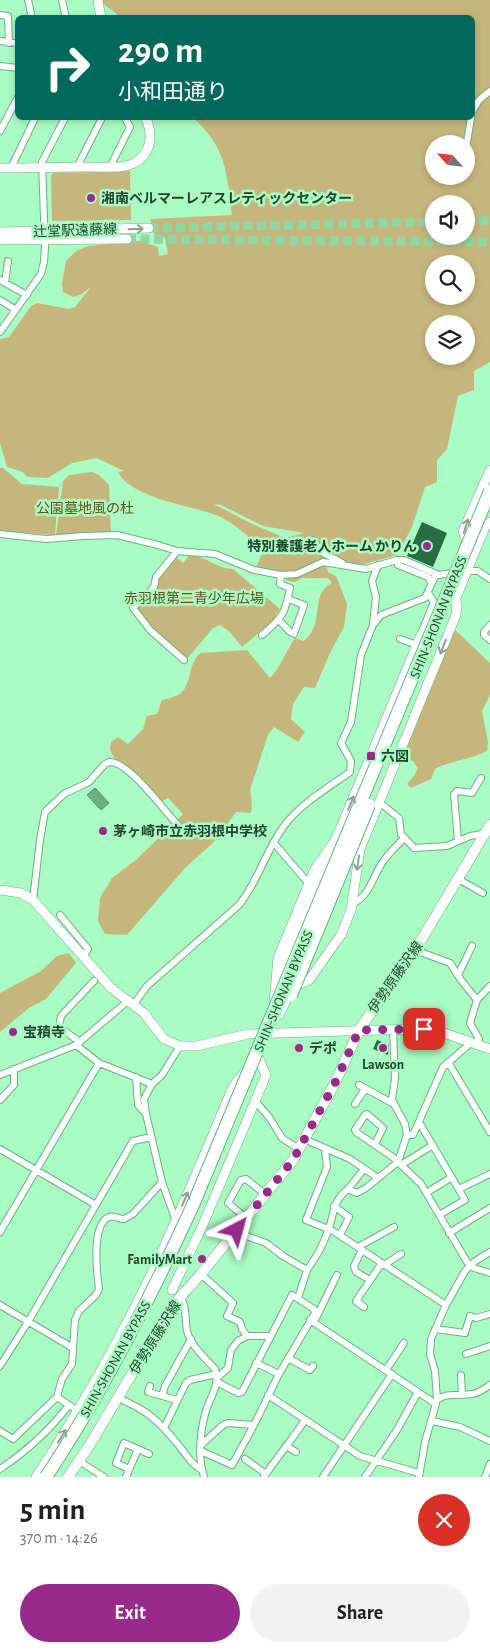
<!DOCTYPE html>
<meta charset="utf-8">
<style>
:root{--surface:#fff;--page:#f2f2f2;--text:#202124;--muted:#757577;--accent:#982a8a}
body{margin:0;font-family:"Alegreya Sans","Noto Sans JP",sans-serif;background:var(--page);color:var(--text);height:100vh;display:flex;flex-direction:column;font-size:19px;white-space:nowrap}
*{box-sizing:border-box;margin:0}
p{font-size:16px;color:var(--muted)}
.icon{flex:none;width:28px;height:28px;fill:none;stroke:currentColor;stroke-width:2;stroke-linecap:round;stroke-linejoin:round}
.map{position:relative;height:1477px;overflow:hidden}
.side{display:flex;flex-direction:column;background:var(--surface);flex:1}
.side>*{flex:none}
.top-card{position:absolute;left:15px;top:15px;width:460px;height:105px;border-radius:8px;box-shadow:0 2px 8px #0003;background:#00695c;color:#fff;overflow:hidden}
.needle{width:32px;rotate:297deg}
.controls{position:absolute;left:425px;top:135px;display:grid;gap:10px}
.controls a{display:grid;place-items:center;width:50px;height:50px;border-radius:50%;background:var(--surface);box-shadow:0 2px 8px #0003;font-size:25px}
.pin{position:absolute;display:grid;place-items:center;width:42px;height:42px;color:#fff;margin:-21px;border-radius:10px;box-shadow:0 2px 8px #0006}
.me{position:absolute;width:55px;margin:-28px;rotate:39deg;stroke-linejoin:round;filter:drop-shadow(0 0 4px #0008)}
.turn{display:flex;align-items:center;gap:18px;height:105px;padding:0 20px;font-size:22px}
.turn .icon{width:65px;height:65px;stroke-width:2.5}
.turn b{display:block;font-size:35px;line-height:42px}
.round{display:grid;place-items:center;flex:none;width:52px;height:52px;border-radius:26px;background:var(--page)}
.summary{display:flex;align-items:center;justify-content:space-between;height:85px;padding:0 20px}
h1{font-size:30px;font-weight:600;line-height:38px}
.button{display:flex;gap:10px;margin-top:auto;padding:10px 20px}
.button a{flex:1;height:58px;border-radius:30px;background:var(--accent);color:#fff;font-size:20px;font-weight:600;line-height:58px;text-align:center}
.button a+a{background:var(--page);color:var(--text)}
.map>svg:first-child{display:block}
</style>
<div class="map">
<svg width="490" height="1477" viewBox="0 0 490 1477">
<rect width="100%" height="100%" fill="#abfcc4"/>
<path fill="#c7b67c" fill-rule="evenodd" d="M102,0H490V362L474,371V390L458,396L447,449L437,460V482L425,487L412,527L397,555L361,565L325,559L328,572L336,576L347,604L344,627L330,653L315,688L304,687L293,704L291,719L305,732L298,742L274,727L268,735L250,790L252,803L251,813L236,812L214,842L185,868L127,935L105,934L98,922L100,898L112,878L136,860L183,814L168,798L156,804L114,758L110,749L111,742L118,737L128,744L143,729L147,716L157,714L162,700C167,699 173,697 178,695C193,687 187,662 201,653L247,650L270,678C281,667 286,651 295,638L304,641C326,622 309,594 332,583L328,578H302L295,582L287,581L283,572L256,568L263,550C251,539 231,520 216,515C191,506 131,498 118,472L124,471L97,458L72,463L48,478L27,477L23,472L7,467L0,443V339L9,337L31,306L37,303L69,309L75,307L91,287L80,295L73,297L63,292L62,284L66,261L76,251L88,246L140,241L158,247L159,256L168,254L165,238L154,234L150,219L232,215C227,174 226,146 193,118H472V18H114L117,14L103,4ZM434,144H466V176H434ZM434,204H466V236H434ZM434,264H466V296H434ZM434,324H466V356H434ZM214,504L221,505L263,526L304,533L285,538L250,523Z
M130,171L131,220L52,221L51,176L53,173Z
M0,468H3L22,484L59,487L55,535L0,531Z
M92,472L99,475L109,485L111,532L56,535L63,481L69,475Z
M189,555C206,556 217,569 233,569L280,609L271,623L242,647L229,631L220,625L213,628L186,660L151,628L137,609L139,605L158,587V578L176,557L183,563Z
M454,629L490,663V695L482,711L488,742L487,751C470,760 452,760 435,769L431,779L411,788L407,784L414,776L418,768L413,761L400,759Z
M69,953L76,963L46,999L29,1008L0,1032V993L41,971L57,956Z"/>
<path fill="#6caf82" stroke="#568f68" d="M95,788L109,803L101,810L87,795Z"/>
<path fill="#286c43" d="M422,522L447,533L433,567L407,556Z
M377,1040L389,1045L388,1055L373,1049Z"/>
<g fill="none" stroke-linecap="round" stroke-linejoin="round">
<path stroke="#90d7a6" stroke-width="9" stroke-dasharray="9 4.5" stroke-linecap="butt" d="M466,221H490
M149,228L434,222
M127,239L490,242"/>
<defs>
<path id="minor" d="M28,0L32,18
M62,0L66,18
M0,15L8,16L9,43
M0,41L18,43
M0,66L18,68
M472,112L479,100L490,91
M0,131L18,97
M466,148L471,118
M77,167L102,118
M110,167L130,127L125,118
M11,168L35,118
M0,280L27,295
M5,283L8,261
M0,300L16,310
M0,332L41,274L44,262L45,247L42,162L65,118
M0,534L46,539L84,536L117,535L158,545L177,551L215,554L254,570L281,575L297,574L323,562L366,569L397,560H404L439,575L463,571H478L490,579
M313,540L322,552L342,563
M177,551L156,577L154,587L133,608L150,630L184,660
M398,565L428,577L432,583
M279,620L289,631L294,634L304,605L288,599
M373,623L376,597L372,581L378,565
M490,625L484,632V635L490,640
M421,634L434,602L428,593
M262,635C283,617 285,614 290,588L280,584L281,575
M400,639L417,645
M379,802L399,818L401,834L414,848L447,846L470,836L483,834
M458,841L454,794L457,791L472,793L481,778
M274,843L309,884
M458,879L483,893
M33,900L40,840L45,812L64,794L89,782L105,764L109,762C129,761 163,810 178,825
M352,904C369,897 373,877 382,863C388,854 396,847 403,839
M60,915L88,949L83,956
M415,950L450,963L461,980L477,1000
M458,975L472,946
M134,1004L147,986L239,905C258,882 266,850 284,826C300,804 328,788 350,772L351,761L341,743L351,722L361,655L373,625L381,615L425,598L436,574
M393,1029L395,1079L392,1099L394,1104
M80,1042L59,1027L61,1016L94,981
M76,1045L99,1063L152,1084L162,1075L180,1046
M478,1045L479,1039L470,1023L477,1000L490,986
M448,1062L490,1132
M0,1075L76,1045L129,1000
M136,1077L138,1105L146,1114L162,1182L176,1221
M359,1085L394,1104L405,1124L407,1135
M0,1100L14,1085V1069
M255,1101L269,1117L282,1138L299,1149
M355,1104L365,1089
M146,1114L144,1099L152,1084
M419,1122L465,1200L439,1215
M304,1139L350,1159L378,1178
M375,1144L383,1128L367,1114L365,1115L355,1130L356,1132L394,1158L421,1184L467,1262L474,1268L490,1273
M0,1149L96,1205
M325,1149L327,1167L306,1220L333,1231L446,1305
M401,1165L433,1145
M348,1189L364,1169
M459,1189L490,1174
M426,1193L452,1177
M334,1206L349,1217L340,1235
M246,1218L228,1203L241,1180L246,1179L266,1195
M0,1232L99,1063
M235,1232L266,1243L283,1256L307,1270C316,1258 323,1245 328,1231C335,1213 331,1203 348,1189L357,1193L366,1188L398,1162L407,1135H413L443,1067L472,1042
M449,1233L490,1208
M358,1247L394,1227
M362,1250L354,1266L356,1272L370,1280
M384,1265L401,1254
M201,1274L233,1303L227,1316L240,1322L242,1329L247,1336
M180,1297C187,1306 185,1321 187,1331C191,1346 205,1358 215,1369C221,1385 209,1398 205,1414C200,1434 198,1458 204,1477
M298,1298L307,1270
M0,1305L73,1348
M364,1307L356,1301L382,1263
M316,1318L337,1275
M310,1320L436,1404
M435,1329L465,1333L470,1316L476,1318L490,1314
M466,1354L490,1346
M288,1358L310,1370L313,1366
M256,1363L279,1374
M0,1366L28,1322L133,1141L151,1137
M386,1370L404,1343
M461,1375L462,1395
M217,1378L228,1368L231,1350L238,1341L247,1336H270
M150,1386L148,1392L177,1400
M268,1395L360,1456L419,1473
M162,1396L165,1386L191,1339
M57,1397L78,1411
M118,1398C146,1410 156,1418 176,1442C186,1453 189,1463 202,1470
M437,1400C446,1392 460,1396 472,1394C479,1393 484,1389 490,1385
M432,1421L460,1427L490,1441
M164,1428L186,1383L190,1380L217,1374
M0,1431L13,1439L57,1397L62,1379L72,1364L75,1320L79,1311L96,1295L99,1289C97,1274 91,1224 109,1217C114,1215 118,1219 124,1219L133,1214L162,1182
M201,1445L223,1425L228,1423L254,1425L279,1374L315,1313L314,1309L292,1295L242,1392L238,1393L217,1382
M288,1447L296,1452
M201,1451L232,1465L254,1425
M245,1459L266,1474
M79,1461L104,1477
M0,1469C27,1451 49,1431 69,1405
M129,1469L116,1463L124,1443L149,1454
M126,1477L138,1449
M264,1477C277,1457 292,1440 305,1420
M323,1477L392,1374
M365,1477L397,1430L418,1392
M419,1477L425,1442L437,1400L435,1371L430,1354L431,1339L446,1305L465,1271L474,1262L490,1252
M485,1477L490,1464"/>
<path id="tertiary" d="M98,0L101,18
M0,168C30,168 60,167 90,167C102,167 121,169 132,164C152,155 153,135 146,118
M0,232L149,228
M0,240L127,239
M469,548L463,531L490,470
M0,890L21,893L33,900L111,988L144,1013L164,1039L180,1046H197L248,1034L414,1029L441,1032L490,1049
M274,1004L278,958L315,869L336,839L421,635L433,627
M279,1015L292,988L309,980L341,935L351,910L360,849L456,615L457,605L455,600L485,527L490,522
M172,1290L202,1227L264,1080L266,1075L259,1059
M36,1477C90,1395 137,1309 176,1220C196,1176 214,1131 233,1087L246,1070"/>
<path id="primary" d="M68,1477L89,1446L173,1305L201,1274L293,1160L336,1081L359,1030L423,937L490,825"/>
<path id="motorway" d="M282,985L286,960L322,871L339,851"/>
</defs>
<use href="#minor" stroke="#65b480" stroke-width="8"/>
<use href="#tertiary" stroke="#65b480" stroke-width="10"/>
<use href="#primary" stroke="#65b480" stroke-width="11"/>
<use href="#motorway" stroke="#65b480" stroke-width="14"/>
<use href="#minor" stroke="#fff" stroke-width="6"/>
<use href="#tertiary" stroke="#fff" stroke-width="9"/>
<use href="#primary" stroke="#fff" stroke-width="10"/>
<use href="#motorway" stroke="#fff" stroke-width="12"/>
<defs>
<path id="motorway-bridge" d="M291,995L369,805
M46,1477C103,1391 150,1299 193,1205L490,491"/>
</defs>
<use href="#motorway-bridge" stroke="#65b480" stroke-width="14" stroke-linecap="butt"/>
<use href="#motorway-bridge" stroke="#fff" stroke-width="12"/>
</g>
<defs><path id="oneway-shaft" d="M-6 0H5M1.5-3L5.5 0L1.5 3" fill="none" stroke-width="1.6" stroke-linecap="round" stroke-linejoin="round" transform="scale(1.25)"/></defs>
<g stroke="#90a196">
<use href="#oneway-shaft" transform="translate(136 229) rotate(-2)"/>
<use href="#oneway-shaft" transform="translate(466 526) rotate(-72)"/>
<use href="#oneway-shaft" transform="translate(443 647) rotate(112)"/>
<use href="#oneway-shaft" transform="translate(351 803) rotate(-67)"/>
<use href="#oneway-shaft" transform="translate(358 863) rotate(98)"/>
<use href="#oneway-shaft" transform="translate(185 1199) rotate(-67)"/>
<use href="#oneway-shaft" transform="translate(62 1436) rotate(-58)"/>
</g>
<g fill="none" stroke-linecap="round" stroke-linejoin="round">
<path stroke="#982a8a" stroke-width="9" stroke-dasharray="0 16.2" d="M237,1230L293,1160L336,1081L359,1030L424,1029"/>
</g>
<g fill="#982a8a" stroke="#abfcc4" stroke-width="2">
<circle cx="91" cy="198" r="5"/>
<circle cx="427" cy="546" r="5"/>
<rect x="366" y="751" width="10" height="10" rx="2.5"/>
<circle cx="103" cy="831" r="5"/>
<circle cx="13" cy="1032" r="5"/>
<circle cx="299" cy="1048" r="5"/>
<circle cx="383" cy="1048" r="5"/>
<circle cx="202" cy="1259" r="5"/>
</g>
<g text-anchor="middle" stroke-width="5" stroke-linejoin="round" paint-order="stroke">
<g font-size="14" font-weight="bold" fill="#22432d" stroke="#abfcc4" text-anchor="start">
<text x="101" y="203">湘南ベルマーレアスレティックセンター</text>
<text x="417" y="551" text-anchor="end">特別養護老人ホーム かりん</text>
<text x="381" y="761">六図</text>
<text x="113" y="836">茅ヶ崎市立赤羽根中学校</text>
<text x="23" y="1037">宝積寺</text>
<text x="309" y="1053">デポ</text>
<text x="383" y="1069" text-anchor="middle">Lawson</text>
<text x="192" y="1264" text-anchor="end">FamilyMart</text>
</g>
<g font-size="14" fill="#22432d" stroke="#abfcc4">
<text transform="translate(75 230) rotate(-2)" y="5">辻堂駅遠藤線</text>
<text transform="translate(438 617) rotate(-68)" y="5">SHIN-SHONAN BYPASS</text>
<text transform="translate(395 977) rotate(-55)" y="5">伊勢原藤沢線</text>
<text transform="translate(283 991) rotate(-67)" y="5">SHIN-SHONAN BYPASS</text>
<text transform="translate(155 1337) rotate(-58)" y="5">伊勢原藤沢線</text>
<text transform="translate(115 1359) rotate(-61)" y="5">SHIN-SHONAN BYPASS</text>
</g>
<g font-size="14" fill="#61521a" stroke="#abfcc4">
<text x="85" y="513">公園墓地風の杜</text>
<text x="194" y="603">赤羽根第二青少年広場</text>
</g>
</g>
</svg>
<div class="controls">
<a><svg class="needle" viewBox="-14 -14 28 28"><path d="M0-13l5 13h-10z" fill="#e53935"/><path d="M0 13l5-13h-10z" fill="#757577"/></svg></a>
<a><svg class="icon" aria-label="sound" viewBox="0 0 24 24"><path d="M4 9h4l5-4v14l-5-4H4zM17 9q2 3 0 6"/></svg></a>
<a><svg class="icon" aria-label="search" viewBox="0 0 24 24"><circle cx="10" cy="10" r="6"/><path d="M15 15l6 6"/></svg></a>
<a><svg class="icon" aria-label="layers" viewBox="0 0 24 24"><path d="M12 4l9 5-9 5-9-5zM3 14l9 5 9-5"/></svg></a>
</div>
<div class="pin" style="left:424px;top:1029px;background:#d93025"><svg class="icon" aria-label="arrive" viewBox="0 0 24 24"><path d="M6 21V4h12l-3 4 3 4H6"/></svg></div>
<svg class="me" style="left:237px;top:1230px" viewBox="-20 -20 40 40"><path d="M0-17L14 15 0 8-14 15z" fill="#982a8a" stroke="#fff" stroke-width="4"/></svg>
<div class="top-card">
<div class="turn"><svg class="icon" aria-label="right" viewBox="0 0 24 24"><path d="M7 20v-9h11M14 6l5 5-5 5"/></svg><div><b>290 m</b>小和田通り</div></div>
</div>
</div>
<section class="side">
<div class="summary"><div><h1>5 min</h1><p>370 m · 14:26</p></div><a class="round" style="background:#d93025;color:#fff"><svg class="icon" aria-label="close" viewBox="0 0 24 24"><path d="M6 6l12 12M18 6L6 18"/></svg></a></div>
<div class="button"><a>Exit</a><a>Share</a></div>
</section>
